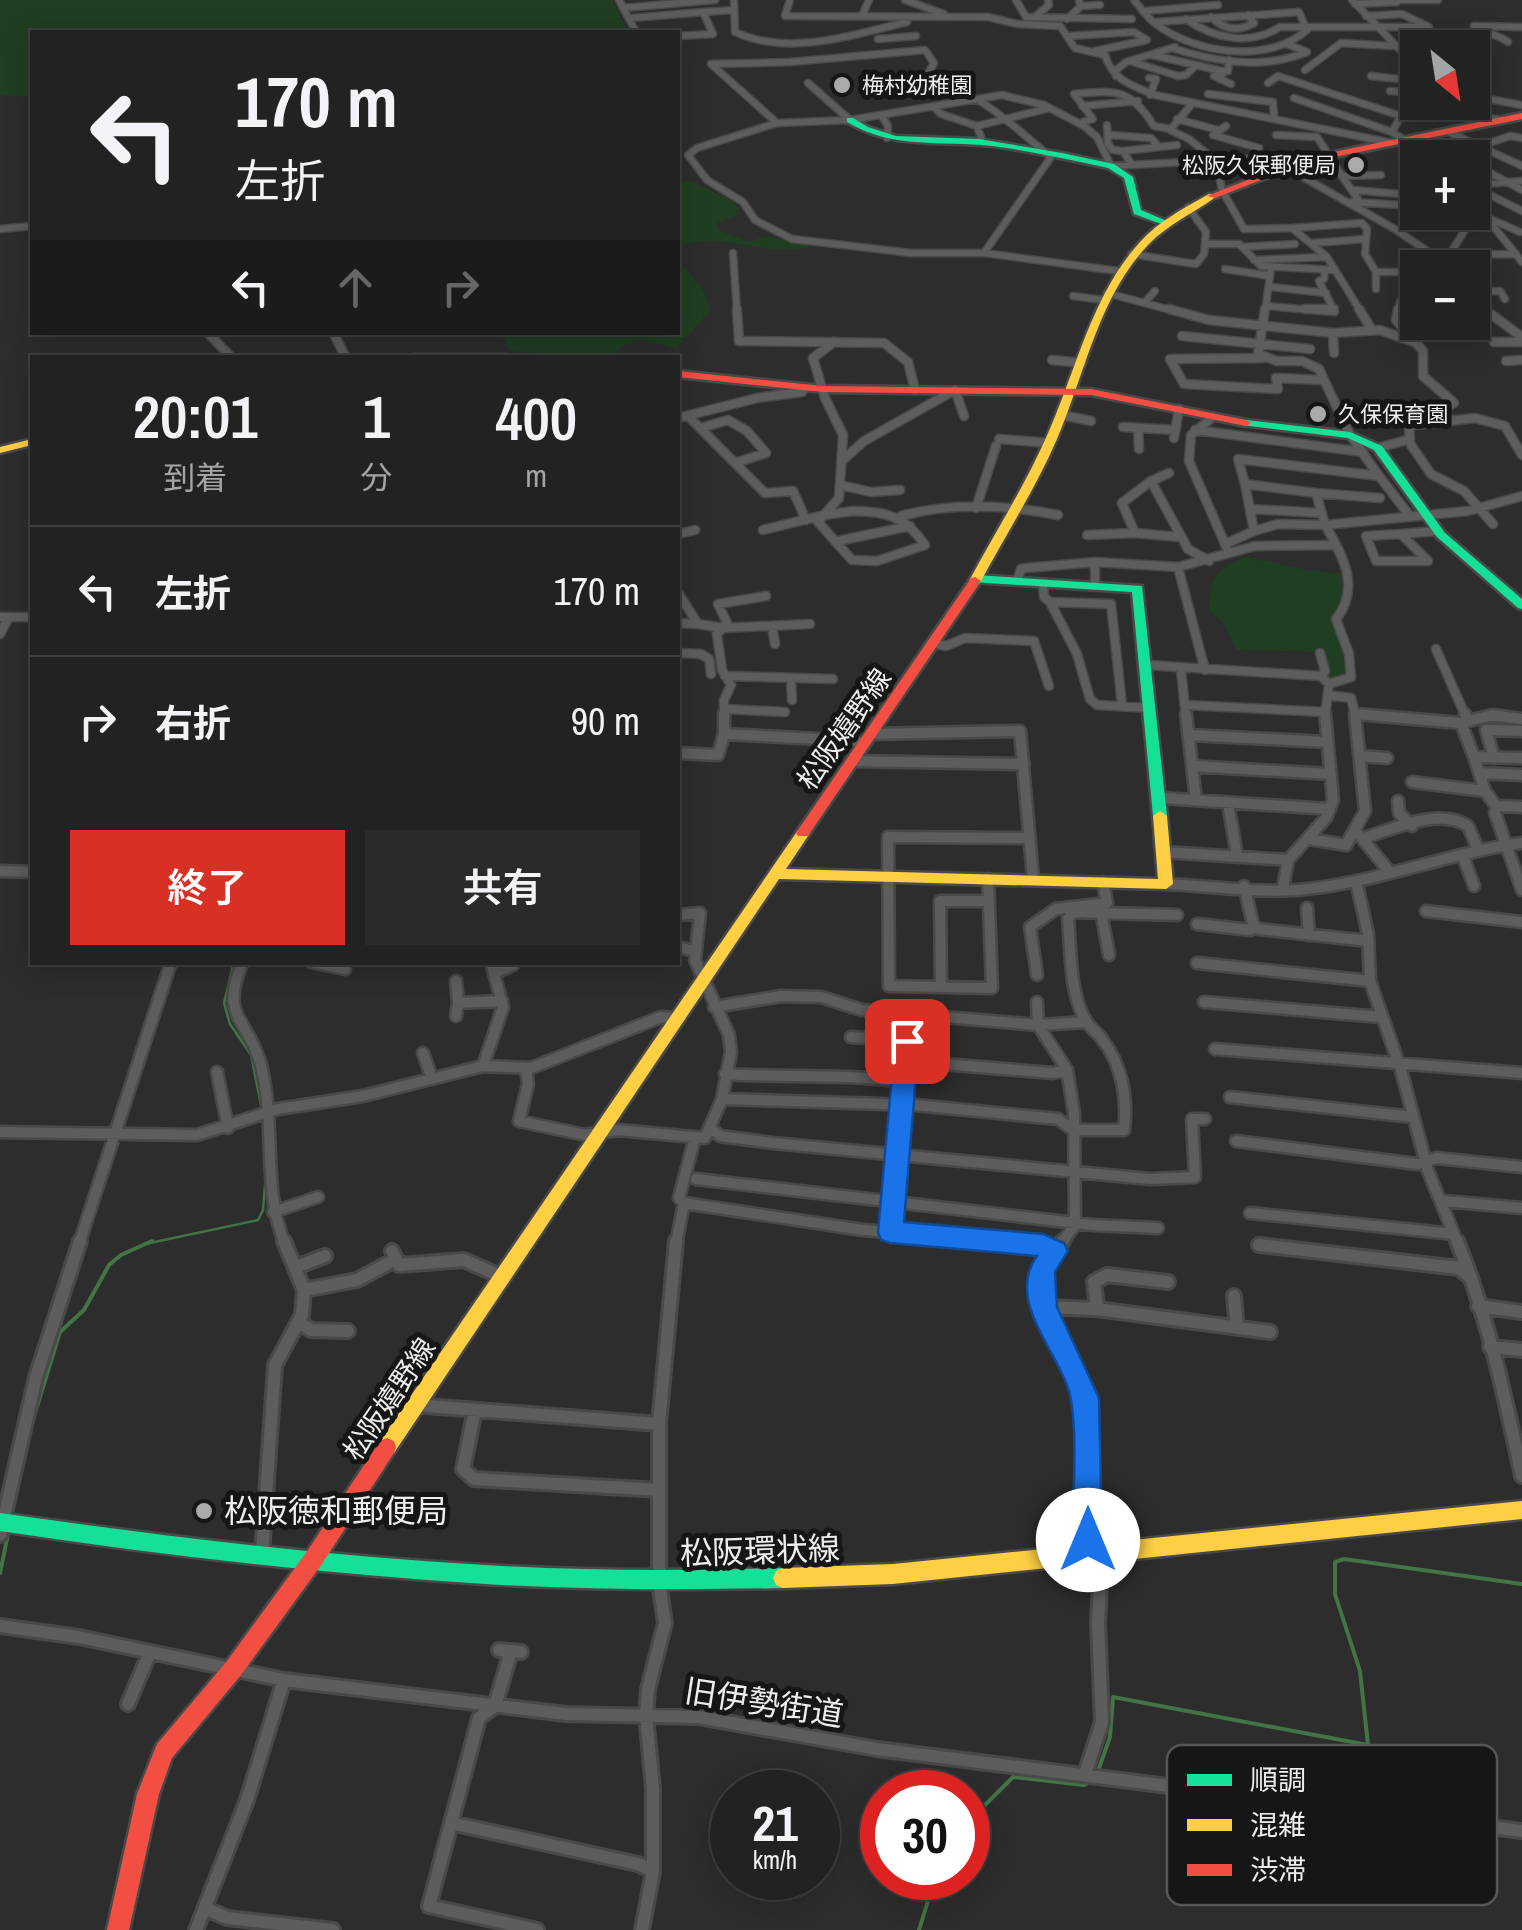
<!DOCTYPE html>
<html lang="ja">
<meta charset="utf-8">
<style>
:root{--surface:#212221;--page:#292a2a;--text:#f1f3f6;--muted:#a2a4a5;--line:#3e3f3f;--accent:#d93025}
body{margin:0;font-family:"Archivo Narrow","Noto Sans JP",sans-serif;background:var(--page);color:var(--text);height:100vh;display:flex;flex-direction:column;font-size:38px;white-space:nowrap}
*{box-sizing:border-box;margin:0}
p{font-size:32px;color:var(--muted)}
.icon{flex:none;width:55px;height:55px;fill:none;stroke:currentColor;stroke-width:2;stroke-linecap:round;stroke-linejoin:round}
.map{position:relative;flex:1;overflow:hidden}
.panel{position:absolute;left:30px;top:355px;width:650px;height:610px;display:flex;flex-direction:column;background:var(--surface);border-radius:0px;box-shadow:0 5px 25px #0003,0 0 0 2px var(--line)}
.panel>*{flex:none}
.guide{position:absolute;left:30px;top:30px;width:650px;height:305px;border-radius:0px;box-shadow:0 5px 25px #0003,0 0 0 2px var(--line);background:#212221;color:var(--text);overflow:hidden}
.needle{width:65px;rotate:150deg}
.buttons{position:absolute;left:1400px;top:30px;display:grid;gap:20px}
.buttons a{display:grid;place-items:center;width:90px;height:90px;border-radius:0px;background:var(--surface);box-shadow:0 5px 25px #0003,0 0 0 2px var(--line);font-size:50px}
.speed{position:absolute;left:710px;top:1770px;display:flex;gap:20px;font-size:50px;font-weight:700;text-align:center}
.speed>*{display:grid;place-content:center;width:130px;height:130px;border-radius:50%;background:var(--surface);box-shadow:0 5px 25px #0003,0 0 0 2px var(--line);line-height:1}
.speed small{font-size:25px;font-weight:400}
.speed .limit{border:15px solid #d22;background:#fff;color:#111}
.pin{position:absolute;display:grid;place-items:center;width:85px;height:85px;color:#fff;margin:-42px;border-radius:20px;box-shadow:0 5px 15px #0006}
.me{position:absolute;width:110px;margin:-55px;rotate:0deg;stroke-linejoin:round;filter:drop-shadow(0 0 8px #0008)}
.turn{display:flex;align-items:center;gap:35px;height:210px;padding:0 40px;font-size:45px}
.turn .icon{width:130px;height:130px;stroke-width:2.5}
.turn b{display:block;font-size:70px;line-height:85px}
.lanes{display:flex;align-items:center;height:95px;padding:0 40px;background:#0003;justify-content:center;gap:50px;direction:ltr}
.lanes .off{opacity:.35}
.eta{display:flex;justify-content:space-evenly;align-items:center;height:170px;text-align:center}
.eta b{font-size:60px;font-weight:600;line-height:70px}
.button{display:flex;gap:20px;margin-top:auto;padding:20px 40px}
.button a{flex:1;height:115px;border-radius:0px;background:var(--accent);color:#fff;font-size:40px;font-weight:600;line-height:115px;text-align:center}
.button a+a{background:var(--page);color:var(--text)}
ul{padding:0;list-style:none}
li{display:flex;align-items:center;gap:30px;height:130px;padding:0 40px;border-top:2px solid var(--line)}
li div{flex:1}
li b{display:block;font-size:38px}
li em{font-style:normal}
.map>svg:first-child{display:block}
</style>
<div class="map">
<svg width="1522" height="1930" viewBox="0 0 1522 1930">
<rect width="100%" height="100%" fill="#2c2d2c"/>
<path fill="#203e22" d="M0,0H612L628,32H32V97L0,95Z
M691,181L735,202L740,214L717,223L719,230L747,242L766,236L814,246C768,260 718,229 678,247V183Z
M678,259L704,291L710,311L676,349L644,340L627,344L609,357L510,351L501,333L678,332Z
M1246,557C1272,561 1320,576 1342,572L1344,607L1333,616L1348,675L1335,680L1329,678L1323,652L1236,650L1224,623L1209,611C1210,579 1216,567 1246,557Z"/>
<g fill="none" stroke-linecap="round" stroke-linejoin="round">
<path stroke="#427445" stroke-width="2.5" d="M234,962L224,1003L230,1024L251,1055L262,1110
M263,1118L264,1135
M145,1244L258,1220L263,1210L266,1173"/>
<path stroke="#427445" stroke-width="4" d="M32,1423L60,1332L84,1310L109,1265L121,1255L152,1241
M0,1573L8,1534
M1098,1771L1110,1737L1113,1697L1368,1745L1360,1671L1335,1594V1562L1344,1559L1522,1584
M968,1822L1013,1777L1084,1785L1091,1782
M919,1930L935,1878"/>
<defs>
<path id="street-far3" d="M619,0L636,32
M734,0L735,32C789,57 852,35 907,22
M790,0L785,16L988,17L1018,24L1060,26L1075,48L1105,55C1112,80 1133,86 1155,95L1392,143
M905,0L944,14
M1016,0L1026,17L1132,19
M1134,0C1141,8 1147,18 1156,24C1195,54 1269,64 1307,30
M1352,0L1407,57L1418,78
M1396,0H1438
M1355,4L1397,2
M1081,6L1100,5
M623,8L715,0
M1144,11L1218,5
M862,16L869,0
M1036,16L1049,5L1048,0
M1211,17C1224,30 1238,32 1254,23L1248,15
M631,18L703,12
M1067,19L1081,6L1079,1
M1186,19C1214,39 1250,46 1280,27H1429L1402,14L1366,16
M1156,22L1299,12L1307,30
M1474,26L1522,27
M678,36L713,34L703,12L734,10
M1069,36L1134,32L1147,40L1095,51
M878,39L916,36
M1172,48C1216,62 1263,70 1307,52L1287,44
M1439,48L1437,39C1461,33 1486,26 1508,42
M1401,51L1418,50
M1152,55L1222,71H1228L1229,60
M1130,61L1178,76L1186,75L1194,67
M1305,70L1341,43L1394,46
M1223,74L1214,76L1231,84
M1116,76L1115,71L1126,62L1175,47
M1371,76L1418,81
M1149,78L1156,79L1150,95
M808,83L850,120
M1268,83L1278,76L1401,116
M1418,88L1416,107L1401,116L1392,132L1434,158
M1390,91L1417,93
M1208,94L1273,102L1274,117
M1472,96L1522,105
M1294,98L1392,132
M1191,105L1170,130L1189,139L1216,161L1222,190L1244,229L1292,228
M1082,106L1138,101
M934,107L941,114L977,126
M1416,107L1502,120
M881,115L888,126L887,138
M1177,119L1218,130
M1083,122L1093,119L1074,94C1116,90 1130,88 1154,126L1170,129
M777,123L711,64L790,62L925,50L934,63L928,74C934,98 964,91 981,102C1006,117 1028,139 1051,157L984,253
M1107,125L1108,144L1113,150L1123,151L1132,165
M1226,126L1213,135L1259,148
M1449,132L1522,166
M1110,135L1151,138L1157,145
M1276,135L1317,137L1342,176
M983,143L977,126L1050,108
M1123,151L1177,145
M1446,158L1510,136L1522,138
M1472,163L1522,190
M1285,167L1393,228L1453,268
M1473,185L1522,181
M1472,186L1522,211
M1354,190L1399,194
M1472,200L1522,262
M1359,201L1342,176L1381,175
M1352,202L1418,206
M1486,217L1520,232
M0,229L32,226
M1313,243L1366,239
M1206,244H1239L1261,266L1335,270
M1242,247L1295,244
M733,253L737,312
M1131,254L1196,264L1204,254L1206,232L1188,207
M1449,255L1516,254
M1254,260L1327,257
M1441,268L1475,214
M1225,269L1270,276
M1325,270L1324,279L1319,281L1335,312
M1118,271L984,253H911L792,239L755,220L743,202L707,180L688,155L697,148L777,123L850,120L1002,95L1044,105L1084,126L1097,137L1111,166L1262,158
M1376,272H1399
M1271,287L1326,293
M1472,292L1500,291L1505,299
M1107,293L1178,312
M1472,295L1488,312
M1073,296L1103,300
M1145,302L1155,291
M1267,306L1333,312
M1265,312L1271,268
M1361,312L1327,257L1292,228L1362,223L1367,229L1365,254L1376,272V289
M1398,312L1400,302L1418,292"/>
<path id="street-far2" d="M737,309L739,341L884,343L908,362L915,390
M1169,309L1209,320L1333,333L1380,330L1417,343
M1305,309H1334
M1359,309L1372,330
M1398,309L1396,320L1423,351V376L1454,403L1439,411L1450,419
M1484,309L1522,337
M207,332L232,358
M333,332L346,358
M1333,333L1334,353
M1182,336L1310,349
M1494,342H1522
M1262,358L1170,359L1184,384L1278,389L1276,378L1322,380
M1052,360L1082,363
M1506,361L1522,360
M1062,415L1091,421
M688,416L765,493L793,491L806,520
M1213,417L1191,435L1189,461L1225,544
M1341,417L1439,411
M678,418L757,398L802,392L805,388
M1123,427L1175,430
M701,428L728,420L747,431L766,453L738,462
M1138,428L1139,449
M1195,430L1363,452
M1174,438L1179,409
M999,439L1050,443
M1411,445L1431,474L1464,491L1493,524
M1378,448L1410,439L1409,427L1414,425L1475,418L1505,426L1522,455
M843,460L864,441L955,390L964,416
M1379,476L1410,516
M1151,481L1169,473
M1245,484L1238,459L1379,476L1350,435L1319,369L1302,361H1277L1258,354L1265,309
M840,485L871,492L900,490
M976,508L996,446
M1250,509L1322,513
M853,511C886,511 906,517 925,545L877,561L852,560L818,522L824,515Z
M824,515L839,498L843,435L825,398L813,358L834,342
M901,516C951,502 1007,505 1058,515
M763,530L824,515
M1254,531L1278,524L1325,525L1316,493L1380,498
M678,534L695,530
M1401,534L1428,561H1376L1366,536Z
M1401,534L1437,531
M1087,535L1135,533
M1179,537L1135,533L1122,503L1151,481L1188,549L1209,561
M838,541L910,526
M1229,552L1225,544L1254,531L1245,484L1316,493
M1178,567L1205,670
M1018,578L1021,569L1026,568L1095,562
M1043,584L1044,597L1050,602L1111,604L1122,705
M1095,586V562L1178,567L1255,546L1336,545
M678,593L698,624L678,623
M1050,602L1077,654L1090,699L1097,705L1151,708
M0,617H32
M698,624L723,628L727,623L718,604L766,596
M772,626L775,644
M0,634L9,617
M932,643L946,646L965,638L1034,641L1049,686
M1436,649L1466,717
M678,653L701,654L709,659L711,674
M1320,653L1325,671L1321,676
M1147,665L1321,676L1329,684L1351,677L1349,654L1336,619C1361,588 1343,556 1325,525L1468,511L1522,496
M1181,670L1186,717
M725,676L833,679
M791,679L792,700
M1328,695L1351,698L1355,714L1386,717
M1185,705L1325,712
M724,709L785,712
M724,717V700L731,685L722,670L717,634L723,628L810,624
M1325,717L1329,684
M1486,717H1504"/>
<path id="street-far1" d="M724,714V734L857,741
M1186,714L1196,800
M1356,714L1461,723L1492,715L1522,719
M1465,714L1467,719
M1461,723L1474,757
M871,734L1020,731L1033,878
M1189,735L1327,742
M678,753L718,755L724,734
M1361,756L1387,758
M1494,758L1486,730L1522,731
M1522,758L1474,757L1485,791L1496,806L1495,813L1522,890
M852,761L1024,764
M1192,766L1330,774
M1479,773L1522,775
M1412,782L1485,791
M1161,798L1330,809
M1398,801L1399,813L1412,826
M1228,803L1237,856
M1496,806L1522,807
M1359,835L1390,872
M1364,838C1393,829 1440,807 1468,826L1478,849
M1309,839L1346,845L1365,811L1355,714
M1164,852L1288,860
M1463,856L1474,886
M0,871L32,872
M988,879L992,988L889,986L888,837L1030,838
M1356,881L1368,934L1370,981L1401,1070L1428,1171L1458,1244
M1166,884C1209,886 1254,893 1297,890C1374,884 1446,853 1522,843
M1244,886L1253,924L1258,929L1368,941
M1283,888L1288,860L1326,818L1333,800L1325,714
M1307,908L1309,935
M1101,911L1109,955
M1426,911L1522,922
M1071,912L1177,915
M1197,924L1250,930L1253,924
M678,947L694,951
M243,962C219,1016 246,1016 260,1062C277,1122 261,1187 285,1244
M311,962L345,969
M1197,963L1370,981
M495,973L513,965
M1037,975L1030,927L1056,909L1107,903L1103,882
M456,981L458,1003
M941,987L940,901H989
M1037,1002L1038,1025L1086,1022
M1204,1002L1381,1017
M714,1007L781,996L821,997L862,1010L1038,1025L1067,1070L1074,1113L1075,1225L1061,1244
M909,1015L907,1061L1053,1073L1067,1070
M456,1016L458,1003L502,1001
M851,1037L907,1041
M1215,1049L1522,1073
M423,1053L432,1079
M483,1066L503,1007L491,962
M526,1069L528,1084L519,1121L585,1135L618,1130L705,1138L722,1099L731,1052L729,1035L695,960L700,913L678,915
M217,1072L228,1128
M725,1074C785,1078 843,1073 902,1082
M1230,1097L1413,1117
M722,1099L915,1105L1058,1119L1073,1130H1124C1128,1098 1122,1065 1102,1039C1098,1033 1090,1028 1086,1021C1069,993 1071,950 1068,919L1072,913
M712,1129L720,1136L773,1143L1150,1179L1195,1177L1192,1119H1205
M0,1132L197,1135L278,1109L363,1096L483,1066L531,1068L661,1017L676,1018
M1236,1141L1417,1164L1437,1158L1522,1167
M696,1179L1093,1225L1158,1228
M1444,1201L1522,1208
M684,1203L863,1230L1031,1244
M273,1212L318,1197
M1250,1213L1454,1234
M891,1232L902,1082L907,1061
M79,1244L171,962
M676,1244L684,1203L679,1198L695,1137"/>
<path id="street" d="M1001,1241L1043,1245L1055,1251
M1063,1241L1042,1269L1043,1307L1085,1398L1087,1540L1089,1553L1101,1567L1098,1622L1102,1722L1085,1774
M1457,1241C1488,1317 1505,1397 1522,1476
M1259,1245L1459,1268L1471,1278
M392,1251L399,1265L464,1260L502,1277
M296,1267L325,1256
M304,1290L357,1280L387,1264
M1234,1296L1237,1328
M1478,1306L1522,1312
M1043,1307L1097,1309L1270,1332
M1097,1309L1094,1282L1107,1275L1168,1282
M298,1322L311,1330L348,1331
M1490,1347L1522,1350
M414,1405L659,1424
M475,1410L463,1469L474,1479L659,1490
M0,1535L36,1377L80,1241
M262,1554L275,1365L302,1315L304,1290L284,1241
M0,1626L79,1637L284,1680L566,1714L698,1717L877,1749L1522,1831
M499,1650L521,1652
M511,1651L495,1706L479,1718L429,1906L537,1930
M128,1704L150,1652
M451,1823L638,1864L653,1871
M205,1908L227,1918L333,1930
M196,1930L247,1800L284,1680
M642,1930L653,1871V1789L646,1715L648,1689L665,1623L659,1582V1424L676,1241"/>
<path id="fast" d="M847,118H853L868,127L896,136L979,139L1062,153L1114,164L1133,177L1141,210L1169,222L1164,225L1134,214L1124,178L1108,168C1070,160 1031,151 992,146C941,140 893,150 847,122Z
M414,355H505L510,358H409Z
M1246,420L1350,432L1382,446L1445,533L1522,599V609L1518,608L1437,537L1374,450L1348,438L1242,425V421Z
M976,575L1142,586L1167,816L1165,819L1160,821L1153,816L1132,592L972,582V576Z
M0,1513C161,1536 323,1556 485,1565C585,1571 684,1571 783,1568L790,1571L793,1578L790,1585L783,1588C684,1590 585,1590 485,1584C323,1574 161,1555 0,1531Z"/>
<path id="slow" d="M1209,194L1217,196C1194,213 1168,224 1148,245C1098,298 1085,374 1057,439C1036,488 1006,534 981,581L979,584H971L969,581C994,534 1023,489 1045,440C1076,373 1090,297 1140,242C1159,221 1184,208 1209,194Z
M32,439V445L0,453V447Z
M1160,811L1167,816L1173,884L1166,889L779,879L394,1453L387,1456L380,1453L378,1447L380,1441L798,830L803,828L810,833L786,869L1158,879L1153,816Z
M1522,1501V1519L893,1584L783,1588L776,1585L773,1578L776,1571L783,1568L893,1564Z"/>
<path id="jam" d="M1522,113V119L1305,163L1215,198L1207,196L1300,159Z
M678,371L823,386L1091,389L1246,420L1251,423L1246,426L1091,395L823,392L678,377Z
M975,577L981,581L808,836H798L796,833L798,830L971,578Z
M387,1438L394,1441L396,1447L394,1453L322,1564L241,1675L172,1758L159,1794L129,1930H107L137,1794L157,1744L227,1661L308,1550L380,1441Z"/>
</defs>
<use href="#street-far3" stroke="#484948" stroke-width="9"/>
<use href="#street-far2" stroke="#484948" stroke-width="11"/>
<use href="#street-far1" stroke="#484948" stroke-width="15"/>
<use href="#street" stroke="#484948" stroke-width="18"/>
<use href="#fast" stroke="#484948" stroke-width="5"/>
<use href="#slow" stroke="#484948" stroke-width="5"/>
<use href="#jam" stroke="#484948" stroke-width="5"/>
<use href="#street-far3" stroke="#5c5d5c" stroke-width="6"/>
<use href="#street-far2" stroke="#5c5d5c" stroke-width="8"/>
<use href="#street-far1" stroke="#5c5d5c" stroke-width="10"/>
<use href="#street" stroke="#5c5d5c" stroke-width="12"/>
<use href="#fast" fill="#16e098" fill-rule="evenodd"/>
<use href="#slow" fill="#ffcf43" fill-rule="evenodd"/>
<use href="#jam" fill="#f24e42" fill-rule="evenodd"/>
</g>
<path fill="#1a73e8" stroke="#114b97" stroke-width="2.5" d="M907,1032L919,1041L904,1222L1043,1234L1064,1243L1068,1251L1055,1272L1057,1307L1099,1398L1102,1540L1098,1550L1088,1554L1077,1550L1073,1540C1072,1495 1078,1445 1071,1400C1064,1356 1003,1302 1037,1256L890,1243L881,1240L878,1232L895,1041Z"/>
<g fill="#a9aaa9" stroke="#151615" stroke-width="4">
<circle cx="842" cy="85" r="10"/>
<circle cx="1356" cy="165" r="10"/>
<circle cx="1318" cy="414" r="10"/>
<circle cx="204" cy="1511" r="10"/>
</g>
<g text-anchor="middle" stroke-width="10" stroke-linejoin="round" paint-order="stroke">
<g font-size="22" fill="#eceeec" stroke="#151615" text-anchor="start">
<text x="862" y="93">梅村幼稚園</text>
<text x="1336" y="173" text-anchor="end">松阪久保郵便局</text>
<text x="1338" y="422">久保保育園</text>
</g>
<g font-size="28" fill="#eceeec" stroke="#151615">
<text transform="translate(844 729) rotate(-55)" y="10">松阪嬉野線</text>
<text transform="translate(389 1399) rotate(-56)" y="10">松阪嬉野線</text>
</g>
<g font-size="32" fill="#eceeec" stroke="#151615" text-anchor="start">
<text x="224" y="1522">松阪徳和郵便局</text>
</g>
<g font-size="32" fill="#eceeec" stroke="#151615">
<text transform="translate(760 1551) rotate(-2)" y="11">松阪環状線</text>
<text transform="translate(764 1703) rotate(9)" y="11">旧伊勢街道</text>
</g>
</g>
<rect x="1167" y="1745" width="330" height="160" rx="15" fill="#151615" stroke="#565756" stroke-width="2.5"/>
<rect x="1187" y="1774" width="45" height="12" fill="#16e098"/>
<rect x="1187" y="1819" width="45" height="12" fill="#ffcf43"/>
<rect x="1187" y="1864" width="45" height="12" fill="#f24e42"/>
<g font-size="28" fill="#eceeec">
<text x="1250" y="1790">順調</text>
<text x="1250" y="1835">混雑</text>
<text x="1250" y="1880">渋滞</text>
</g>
</svg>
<div class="buttons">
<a><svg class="needle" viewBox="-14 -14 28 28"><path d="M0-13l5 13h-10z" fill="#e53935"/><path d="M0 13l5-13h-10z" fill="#a2a4a5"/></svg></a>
<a>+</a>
<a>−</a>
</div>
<div class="speed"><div>21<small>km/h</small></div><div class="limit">30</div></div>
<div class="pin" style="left:907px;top:1041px;background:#d93025"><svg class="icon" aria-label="arrive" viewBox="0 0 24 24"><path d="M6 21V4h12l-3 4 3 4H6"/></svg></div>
<svg class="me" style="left:1088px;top:1540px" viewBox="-20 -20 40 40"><circle r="19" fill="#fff"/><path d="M0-13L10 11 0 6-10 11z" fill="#1a73e8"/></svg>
<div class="guide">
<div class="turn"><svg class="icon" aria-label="left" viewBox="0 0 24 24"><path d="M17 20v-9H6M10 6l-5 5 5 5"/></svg><div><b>170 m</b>左折</div></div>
<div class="lanes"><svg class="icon" aria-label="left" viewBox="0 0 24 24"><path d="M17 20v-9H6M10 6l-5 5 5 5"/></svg><svg class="icon off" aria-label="ahead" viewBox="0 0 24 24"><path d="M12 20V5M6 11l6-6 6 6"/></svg><svg class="icon off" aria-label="right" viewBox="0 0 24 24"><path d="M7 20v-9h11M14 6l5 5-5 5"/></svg></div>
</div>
<section class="panel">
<div class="eta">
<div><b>20:01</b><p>到着</p></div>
<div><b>1</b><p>分</p></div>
<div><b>400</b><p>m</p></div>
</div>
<ul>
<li><svg class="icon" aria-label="left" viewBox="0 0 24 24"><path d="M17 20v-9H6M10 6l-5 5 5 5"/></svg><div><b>左折</b></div><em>170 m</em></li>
<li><svg class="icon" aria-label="right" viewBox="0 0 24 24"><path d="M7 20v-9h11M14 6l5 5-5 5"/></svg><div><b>右折</b></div><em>90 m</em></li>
</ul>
<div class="button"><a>終了</a><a>共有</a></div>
</section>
</div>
